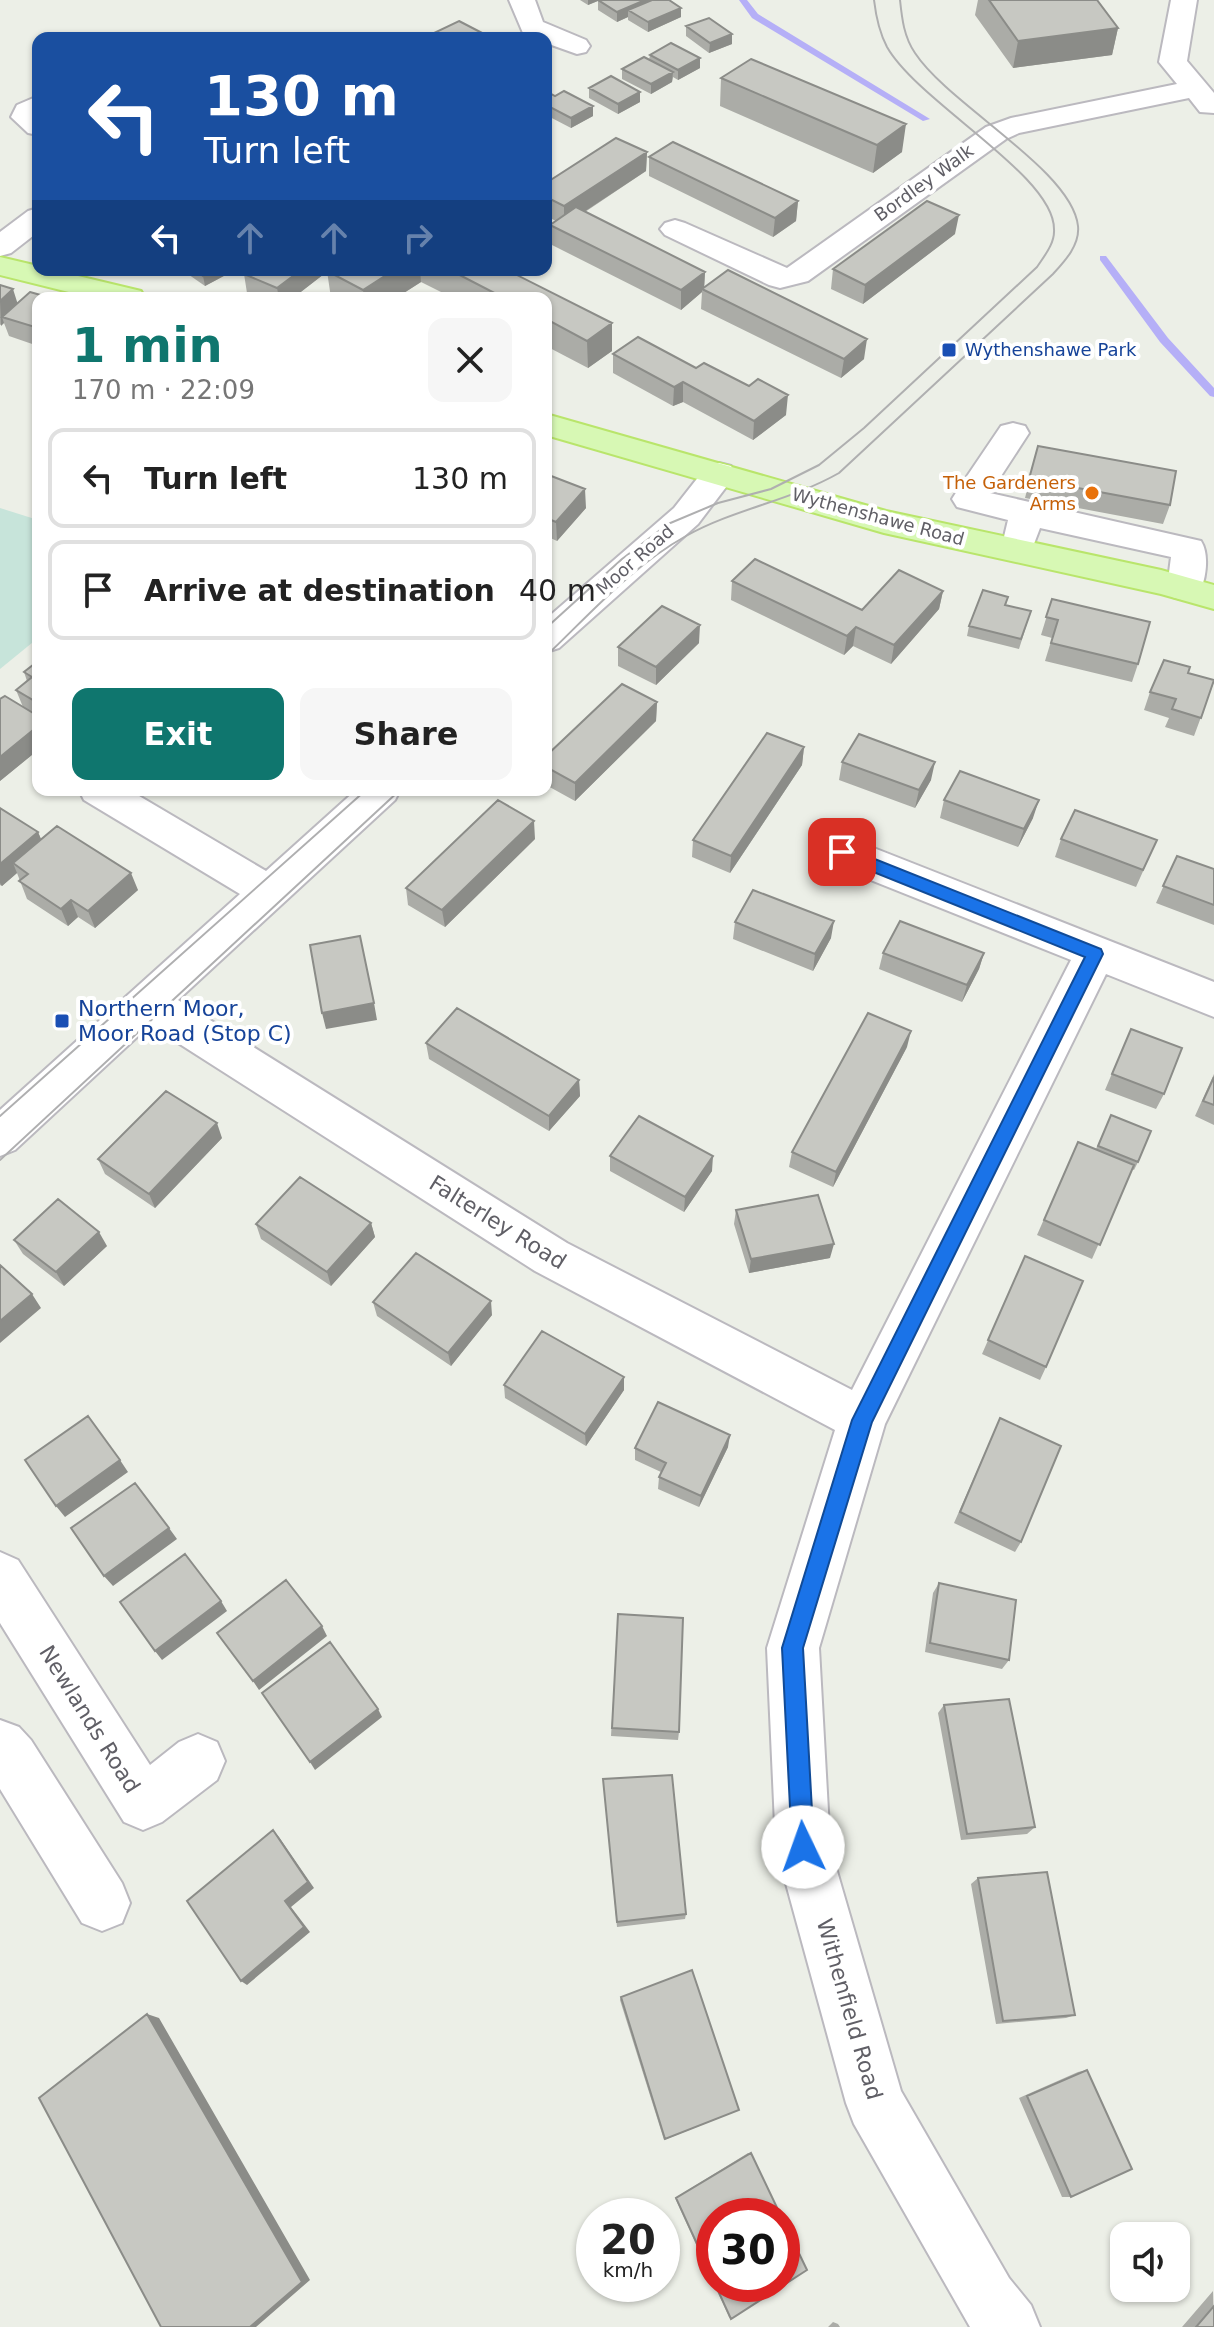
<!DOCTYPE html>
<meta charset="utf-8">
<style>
:root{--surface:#fff;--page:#f6f6f6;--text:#222;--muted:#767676;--line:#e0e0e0;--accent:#0f766e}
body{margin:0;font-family:"DejaVu Sans",sans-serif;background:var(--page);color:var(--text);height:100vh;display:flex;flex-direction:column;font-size:30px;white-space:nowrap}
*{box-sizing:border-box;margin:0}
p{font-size:26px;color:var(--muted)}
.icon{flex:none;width:44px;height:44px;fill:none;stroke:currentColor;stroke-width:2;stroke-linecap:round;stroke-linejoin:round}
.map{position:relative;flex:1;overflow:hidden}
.panel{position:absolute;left:32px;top:292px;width:520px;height:504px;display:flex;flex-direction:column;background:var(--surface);border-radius:16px;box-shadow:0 2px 6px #0004}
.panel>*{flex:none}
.banner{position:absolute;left:32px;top:32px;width:520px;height:244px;border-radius:16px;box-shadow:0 2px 6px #0004;background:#1a4fa0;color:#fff;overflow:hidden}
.tools{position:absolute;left:1110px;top:2222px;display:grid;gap:16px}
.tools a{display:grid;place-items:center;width:80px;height:80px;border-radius:16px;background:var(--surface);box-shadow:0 2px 6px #0004;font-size:40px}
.speed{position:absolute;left:576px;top:2198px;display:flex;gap:16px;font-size:40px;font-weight:700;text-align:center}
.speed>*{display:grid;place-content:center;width:104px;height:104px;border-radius:50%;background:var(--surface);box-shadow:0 2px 6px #0004;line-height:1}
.speed small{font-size:20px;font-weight:400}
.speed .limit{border:12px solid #d22;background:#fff;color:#111}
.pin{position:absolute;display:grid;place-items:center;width:68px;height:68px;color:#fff;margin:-34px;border-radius:16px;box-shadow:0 4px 12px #0006}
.me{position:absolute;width:88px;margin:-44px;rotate:357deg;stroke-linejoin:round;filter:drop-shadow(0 0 6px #0008)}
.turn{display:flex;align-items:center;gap:28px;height:168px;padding:0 40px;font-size:36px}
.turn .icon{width:104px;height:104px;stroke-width:2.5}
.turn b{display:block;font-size:56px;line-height:68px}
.lanes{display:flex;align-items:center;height:76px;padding:0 40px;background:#0003;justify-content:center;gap:40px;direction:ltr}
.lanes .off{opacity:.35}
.round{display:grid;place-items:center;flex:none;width:84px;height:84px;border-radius:16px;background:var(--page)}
.overview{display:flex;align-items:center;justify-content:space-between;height:136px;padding:0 40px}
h1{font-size:48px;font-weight:700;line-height:60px;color:var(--accent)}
.button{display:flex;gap:16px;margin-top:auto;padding:16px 40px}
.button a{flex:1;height:92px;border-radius:16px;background:var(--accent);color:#fff;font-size:32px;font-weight:700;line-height:92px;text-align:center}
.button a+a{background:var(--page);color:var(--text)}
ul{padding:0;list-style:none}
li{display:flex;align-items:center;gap:24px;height:100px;margin:0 16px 12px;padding:0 24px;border:4px solid var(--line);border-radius:16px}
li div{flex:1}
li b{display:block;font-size:30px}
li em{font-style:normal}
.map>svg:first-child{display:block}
</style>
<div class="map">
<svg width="1214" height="2327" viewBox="0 0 1214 2327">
<rect width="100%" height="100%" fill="#ecefe7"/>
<path fill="#c7e4da" d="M0,508L38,520V638L0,669Z"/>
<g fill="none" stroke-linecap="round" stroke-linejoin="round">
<path fill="#b5aff7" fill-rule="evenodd" d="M739,0H747L758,14L930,119L923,121L752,18Z
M1100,256H1106L1168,338L1214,388V397L1210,396L1160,342L1100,260Z"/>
<defs>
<path id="minor" d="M509,0H535L543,22L586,40L590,46L586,52L577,54L546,43V38H535L523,33Z
M1171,0H1197L1187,61L1214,93V113L1200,112L1189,98L1019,133L1006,139L808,281L780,288L769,285L665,235L660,229L665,223L675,220L685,223L787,268L986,127L1011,118L1177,84L1159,62Z
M38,96V135L28,133L11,117L17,105Z
M38,208V232L11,253L0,256V232L28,211Z
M1013,423L1025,426L1029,433L990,493L1201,541C1210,555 1206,583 1197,597L1185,600L1173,597L1167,588L1171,557L1040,528L1032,549L1020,553L1008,549L1003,541L1008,520L957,507L952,499L957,491L1001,426Z
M719,463L731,466L736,474L698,524L559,648L546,652V619L674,508L707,466Z
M79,790H129L266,871L356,790H400L395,800L178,1000L567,1243L852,1390L1071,960L828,863L822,852L828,841L842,837L856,841L1214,982V1017L1106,974L885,1424L819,1648L830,1847L901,2091L1009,2278L1031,2305L1040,2327H970L854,2124L846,2103L776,1847L767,1648L835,1430L535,1271L150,1025L15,1150L0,1156V1110L240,894L84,800Z
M0,1552L18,1560L150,1765L179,1742L198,1734L217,1742L225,1761L217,1780L162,1822L143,1830L124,1822L0,1623Z
M0,1720L19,1727L31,1740L122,1883L130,1903L122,1923L102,1931L82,1923L0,1789Z"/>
<path id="major" d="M0,257L38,266V270H53L141,291L145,298H93L0,275Z
M546,414L886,511L1161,570L1214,585V609L1161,594L884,533L546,435Z"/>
</defs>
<use href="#minor" stroke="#bbb9bf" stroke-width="4"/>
<use href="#major" stroke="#b9e56b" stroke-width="4"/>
<use href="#minor" fill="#fff" fill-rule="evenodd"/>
<use href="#major" fill="#d7f8b4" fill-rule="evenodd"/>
<path stroke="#afafb0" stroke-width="2" d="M546,628L622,559L668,524L718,503L771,489L819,465L864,428L1037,267C1045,255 1055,243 1054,229C1054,175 919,103 887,47C879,32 876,17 874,0
M546,656C590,614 632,566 686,536C734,509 790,501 839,473L1053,274C1065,261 1080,245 1078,226C1072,170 949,105 915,53C904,37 902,19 900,0
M0,1116L366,790
M0,1160L400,790"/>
</g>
<path fill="#abaca7" d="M580,0H669L681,8V17L648,32L628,20V17L617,22L598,10V1L588,5Z
M978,0H1097L1118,28L1112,55L1013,68L975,15Z
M686,26L732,34V44L709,53L686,36Z
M436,32L486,35V38H437Z
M650,55L700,68L678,80L673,77L672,82L651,94L622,79V69L649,60Z
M721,78L902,152L873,173L720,106Z
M589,88L640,102L618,114L589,98Z
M546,91L555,96L593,106V116L571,128L546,115Z
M647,152L646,171L585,212L705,272L704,288L864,359L841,378L701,309L702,292L681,310L550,244V225L556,221L546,216V183Z
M649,157L798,201L796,221L773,237L649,176Z
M955,234L863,304L831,289L833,269Z
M182,270H235L205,286Z
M328,270H507L612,323V351L588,368L546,346V298H453L421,282L396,298H331L327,271Z
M244,274H324L293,298H259L247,293Z
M0,285L17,303L38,298V346L9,336L4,323L0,325Z
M613,354L696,368L786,415L753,440L683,402L673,406L613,373Z
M1038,446L1170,505L1163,524L1025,498Z
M546,474L586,508L557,541L546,536Z
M732,581L862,610L943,591L939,609L891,664L853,646L844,655L731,600Z
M1008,597L1006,605L1031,611L1019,649L967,636L969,626Z
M1052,599L1138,664L1132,682L1045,661L1052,638L1041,635Z
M699,643L656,685L618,666V647Z
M38,661V750L0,781V699L23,707L16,690L27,681L24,672Z
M1188,673L1214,682L1194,736L1165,727L1169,718L1144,710L1150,692Z
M657,702L656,721L575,801L546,785V756Z
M804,747L802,765L730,873L692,857L693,840Z
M842,762L931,780L915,808L839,780Z
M944,800L1033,818L1018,847L940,818Z
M0,808L38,832L41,839L138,890L95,928L78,917L68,926L27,899L17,873L2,886L0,885Z
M535,839L445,927L408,905L406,888Z
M1061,839L1157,840L1136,887L1055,857Z
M1177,856L1214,869V925L1156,903Z
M735,922L831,938L813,971L733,939Z
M883,953H984L979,969L962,1002L879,969Z
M426,1043L579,1080L580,1096L549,1131L429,1059Z
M1124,1045L1164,1094L1156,1109L1105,1090Z
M907,1047L833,1187L789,1167L792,1152Z
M1214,1074V1125L1195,1116Z
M1111,1115L1138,1162L1134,1170L1132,1169L1092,1259L1037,1235L1078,1142L1096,1149Z
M222,1138L155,1208L105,1174L98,1159Z
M610,1156L712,1171L684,1212L610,1171Z
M736,1210L830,1258L749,1273L734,1224Z
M371,1223L375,1237L331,1286L261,1239L256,1224Z
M14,1240L107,1246L64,1286L23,1254Z
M1025,1256L1046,1367L1040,1380L982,1354Z
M373,1302L492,1315L451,1366L377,1316Z
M624,1377V1390L586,1446L505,1398L504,1385Z
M1000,1418L1021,1542L1015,1552L954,1523Z
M728,1447L699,1507L658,1489L659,1477L661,1472L635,1460V1448Z
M939,1583L1009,1660L1002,1669L925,1652L933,1593Z
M618,1614L679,1732L678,1740L611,1736Z
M944,1705L1035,1827L1027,1834L961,1840L938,1713Z
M603,1779L686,1914L685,1919L617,1927Z
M978,1878L1075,2015L1066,2018L996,2024L971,1884Z
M621,1997L739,2110L664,2140L620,2000Z
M1087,2070L1071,2197H1062L1019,2098L1078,2072Z
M748,2153H751L714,2216V2284H782L731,2319L729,2317L675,2198Z
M1213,2291L1214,2327H1182Z
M833,2322L838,2324L840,2327H828Z"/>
<path fill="#8b8c88" d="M588,0H600L588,5Z
M645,0H651L628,10V17L617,22V12Z
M681,8V17L648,32V22Z
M1118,28L1112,55L1013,68L1018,41Z
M732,34V44L709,53L710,43Z
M700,58V68L678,80V70Z
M673,72L672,82L651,94V84Z
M640,92V102L618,114V104Z
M593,106V116L571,128V118Z
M906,124L902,152L873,173L877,145Z
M647,152L646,171L564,225V206Z
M798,201L796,221L773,237L775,218Z
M959,215L955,234L863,304L865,285Z
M214,270H235L205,286L203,276Z
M301,270H323L324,274L293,298H279L277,288Z
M394,270H420L421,282L396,298H364L363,290Z
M705,272L704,290L702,289V292L681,310V290Z
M13,289L19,308L2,317L4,323L1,326L0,301Z
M612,323V351L588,368L587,341Z
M867,339L864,359L841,378L844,359Z
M683,382V402L673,406L674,387Z
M788,395L786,415L753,440L754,421Z
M585,489L586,508L557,541L556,522Z
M943,591L939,609L891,664L894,645Z
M700,625L699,643L656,685V667Z
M856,627L853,646L844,655L847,636Z
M657,702L656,721L575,801V783Z
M38,726V750L0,781V757Z
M804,747L802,765L730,873L731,856Z
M935,762L931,780L915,808L919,790Z
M1039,800L1033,818L1018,847L1024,829Z
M534,821L535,839L445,927L442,910Z
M38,832L45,849L13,863L17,873L2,886L0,883V864Z
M131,873L138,890L95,928L88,911Z
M71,900L78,917L68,926L61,909Z
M834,921L831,938L813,971L815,954Z
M984,953L979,969L962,1002L967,985Z
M374,1003L377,1020L326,1029L322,1013Z
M911,1031L907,1047L833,1187L836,1172Z
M579,1080L580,1096L549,1131V1116Z
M217,1123L222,1138L155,1208L149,1194Z
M713,1156L712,1171L684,1212L685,1197Z
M371,1223L375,1237L331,1286L327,1272Z
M99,1232L107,1246L64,1286L56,1272Z
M834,1244L830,1258L749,1273L751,1259Z
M32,1294L41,1308L0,1343V1321Z
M491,1301L492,1315L451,1366L448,1353Z
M624,1377V1390L586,1446L585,1434Z
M730,1435L728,1447L699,1507L701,1496Z
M120,1460L128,1472L65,1517L56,1506Z
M169,1528L177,1539L113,1586L104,1576Z
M221,1601L227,1611L162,1660L155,1651Z
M322,1626L327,1636L259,1690L253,1681Z
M378,1709L382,1717L315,1770L310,1762Z
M273,1830L279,1837L314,1888L291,1907L310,1932L247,1985L241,1981L285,1901Z
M147,2014L159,2018L310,2280L256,2327H250Z"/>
<path fill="#c7c8c2" stroke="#8b8c88" stroke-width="2" d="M598,0H645L617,12Z
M652,0H669L681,8L648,22L628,10Z
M989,0H1097L1118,28L1018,41Z
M709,18L732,34L710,43L686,26Z
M459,21L486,35L479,38H447L436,32Z
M671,43L700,58L678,70L650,55Z
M644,57L673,72L651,84L622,69Z
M751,59L906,124L877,145L721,78Z
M611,76L640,92L618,104L589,88Z
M546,91L555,96L564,91L593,106L571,118L546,105Z
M616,138L647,152L564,206L546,197V183Z
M673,142L798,201L775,218L649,157Z
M927,201L959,215L865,285L833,269Z
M576,207L705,272L681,290L550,225Z
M195,270H214L203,276Z
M249,270H301L277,288L244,274Z
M328,270H394L363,290L327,271Z
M450,270H507L612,323L587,341L546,319V298H504Z
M728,270L867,339L844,359L702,289Z
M0,285L13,289L0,301Z
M30,292L51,298H38V328L2,317Z
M638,337L696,368L704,363L749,386L758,379L788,395L754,421L683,382L674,387L613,354Z
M1038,446L1176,471L1170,505L1029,479Z
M546,474L585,489L556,522L546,518Z
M755,559L862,610L899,570L943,591L894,645L856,627L847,636L732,581Z
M983,590L1008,597L1005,605L1031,611L1021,639L969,626Z
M1052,599L1150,622L1138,664L1051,643L1058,620L1046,617Z
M662,606L700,625L656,667L618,647Z
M1164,660L1190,667L1188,673L1214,680L1201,718L1172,709L1176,699L1150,692Z
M38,661V703L16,690L32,677L24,672Z
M622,684L657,702L575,783L546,767V756Z
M5,696L38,716V726L0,757V699Z
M767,733L804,747L731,856L693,840Z
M859,734L935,762L919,790L842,762Z
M960,771L1039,800L1024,829L944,800Z
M498,800L534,821L442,910L406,888Z
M0,808L38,832L0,864Z
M1075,810L1157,840L1143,870L1061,839Z
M57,826L131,873L88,911L71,900L61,909L19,881L28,874L13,863Z
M1177,856L1214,869V905L1163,886Z
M753,890L834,921L815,954L735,922Z
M900,921L984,953L967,985L883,953Z
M360,936L374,1003L322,1013L310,945Z
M457,1008L579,1080L549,1116L426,1043Z
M868,1013L911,1031L836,1172L792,1152Z
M1131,1029L1182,1048L1164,1094L1112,1074Z
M1214,1077V1105L1203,1101Z
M166,1091L217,1123L149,1194L98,1159Z
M1111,1115L1151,1131L1138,1162L1098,1146Z
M639,1116L713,1156L685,1197L610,1156Z
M1078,1142L1134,1165L1100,1245L1044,1220Z
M300,1177L371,1223L327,1272L256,1224Z
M818,1195L834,1244L751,1259L736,1210Z
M58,1199L99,1232L56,1272L14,1240Z
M416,1253L491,1301L448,1353L373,1302Z
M1025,1256L1083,1281L1046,1367L988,1340Z
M0,1265L32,1294L0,1321Z
M542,1331L624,1377L585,1434L504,1385Z
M658,1402L730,1435L701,1496L659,1477L666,1463L635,1448Z
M88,1416L120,1460L56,1506L25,1460Z
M1000,1418L1061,1446L1021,1542L960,1512Z
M135,1483L169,1528L104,1576L71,1528Z
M185,1554L221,1601L155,1651L120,1602Z
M286,1580L322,1626L253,1681L217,1633Z
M939,1583L1016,1600L1009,1660L930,1643Z
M618,1614L683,1618L679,1732L612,1728Z
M330,1642L378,1709L310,1762L262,1693Z
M1009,1699L1035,1827L967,1834L944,1705Z
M672,1775L686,1914L617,1922L603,1779Z
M273,1830L308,1882L285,1901L304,1927L241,1981L187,1901Z
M1047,1872L1075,2015L1003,2021L978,1878Z
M692,1970L739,2110L665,2139L621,1997Z
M147,2014L302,2282L250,2327H161L39,2098Z
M1087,2070L1132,2169L1071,2197L1027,2096Z
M751,2153L781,2216H714V2281L676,2198Z
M782,2218L807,2270L731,2319L715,2284H782Z
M1214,2306V2327H1196Z"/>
<path fill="#1a73e8" stroke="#114b97" stroke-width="2" d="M842,846L1101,949L1103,954L872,1422L803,1648L814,1847L811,1855L803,1858L795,1855L792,1847L782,1648L852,1420L1085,957L836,857L833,852Z"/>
<g fill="#1a4fb4" stroke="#fff" stroke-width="3">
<rect x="941" y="342" width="16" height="16" rx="4"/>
<rect x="54" y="1013" width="16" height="16" rx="4"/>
</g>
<circle fill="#e8710a" stroke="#fff" stroke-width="3" cx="1092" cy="493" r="8"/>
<g text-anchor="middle" stroke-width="8" stroke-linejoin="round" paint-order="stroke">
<g font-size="18" fill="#605f66" stroke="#fff">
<text transform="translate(924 183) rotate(-36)" y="6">Bordley Walk</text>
<text transform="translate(878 517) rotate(15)" y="6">Wythenshawe Road</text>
<text transform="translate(635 560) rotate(-41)" y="6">Moor Road</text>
</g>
<g font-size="18" fill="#164399" stroke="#fff" text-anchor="start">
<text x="965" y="356">Wythenshawe Park</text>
</g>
<g font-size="18" fill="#c56008" stroke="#fff" text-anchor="end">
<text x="1076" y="489">The Gardeners<tspan x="1076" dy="21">Arms</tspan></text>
</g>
<g font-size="22" fill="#164399" stroke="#fff" text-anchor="start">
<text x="78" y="1016">Northern Moor,<tspan x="78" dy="25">Moor Road (Stop C)</tspan></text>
</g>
<g font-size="22" fill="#605f66" stroke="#fff">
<text transform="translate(498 1222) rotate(32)" y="8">Falterley Road</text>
<text transform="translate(90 1719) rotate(58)" y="8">Newlands Road</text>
<text transform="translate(850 2009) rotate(74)" y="8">Withenfield Road</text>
</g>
</g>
</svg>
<div class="tools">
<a><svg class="icon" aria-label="sound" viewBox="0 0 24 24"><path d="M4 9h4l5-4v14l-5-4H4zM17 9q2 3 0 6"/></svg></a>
</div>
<div class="speed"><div>20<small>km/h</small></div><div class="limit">30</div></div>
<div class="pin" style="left:842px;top:852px;background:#d93025"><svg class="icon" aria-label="arrive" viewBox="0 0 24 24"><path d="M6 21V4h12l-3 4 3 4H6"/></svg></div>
<svg class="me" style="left:803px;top:1847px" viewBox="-20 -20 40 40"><circle r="19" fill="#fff"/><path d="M0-13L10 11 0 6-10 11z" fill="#1a73e8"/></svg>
<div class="banner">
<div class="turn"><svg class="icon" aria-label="left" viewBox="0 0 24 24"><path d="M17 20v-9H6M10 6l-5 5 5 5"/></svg><div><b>130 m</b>Turn left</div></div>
<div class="lanes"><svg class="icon" aria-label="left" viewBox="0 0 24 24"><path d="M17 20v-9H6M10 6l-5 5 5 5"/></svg><svg class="icon off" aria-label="ahead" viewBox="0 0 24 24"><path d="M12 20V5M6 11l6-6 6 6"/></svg><svg class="icon off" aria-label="ahead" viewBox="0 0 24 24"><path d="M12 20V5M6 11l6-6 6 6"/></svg><svg class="icon off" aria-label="right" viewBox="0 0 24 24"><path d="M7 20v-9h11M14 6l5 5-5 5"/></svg></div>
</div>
<section class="panel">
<div class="overview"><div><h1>1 min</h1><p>170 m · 22:09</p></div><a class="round"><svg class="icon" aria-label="close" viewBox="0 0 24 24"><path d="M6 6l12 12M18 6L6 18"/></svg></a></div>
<ul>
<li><svg class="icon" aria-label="left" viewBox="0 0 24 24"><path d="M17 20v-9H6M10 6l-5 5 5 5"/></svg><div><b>Turn left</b></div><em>130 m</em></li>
<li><svg class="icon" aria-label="arrive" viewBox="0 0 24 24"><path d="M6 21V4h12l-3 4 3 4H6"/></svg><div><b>Arrive at destination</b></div><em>40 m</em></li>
</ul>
<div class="button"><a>Exit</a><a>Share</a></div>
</section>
</div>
